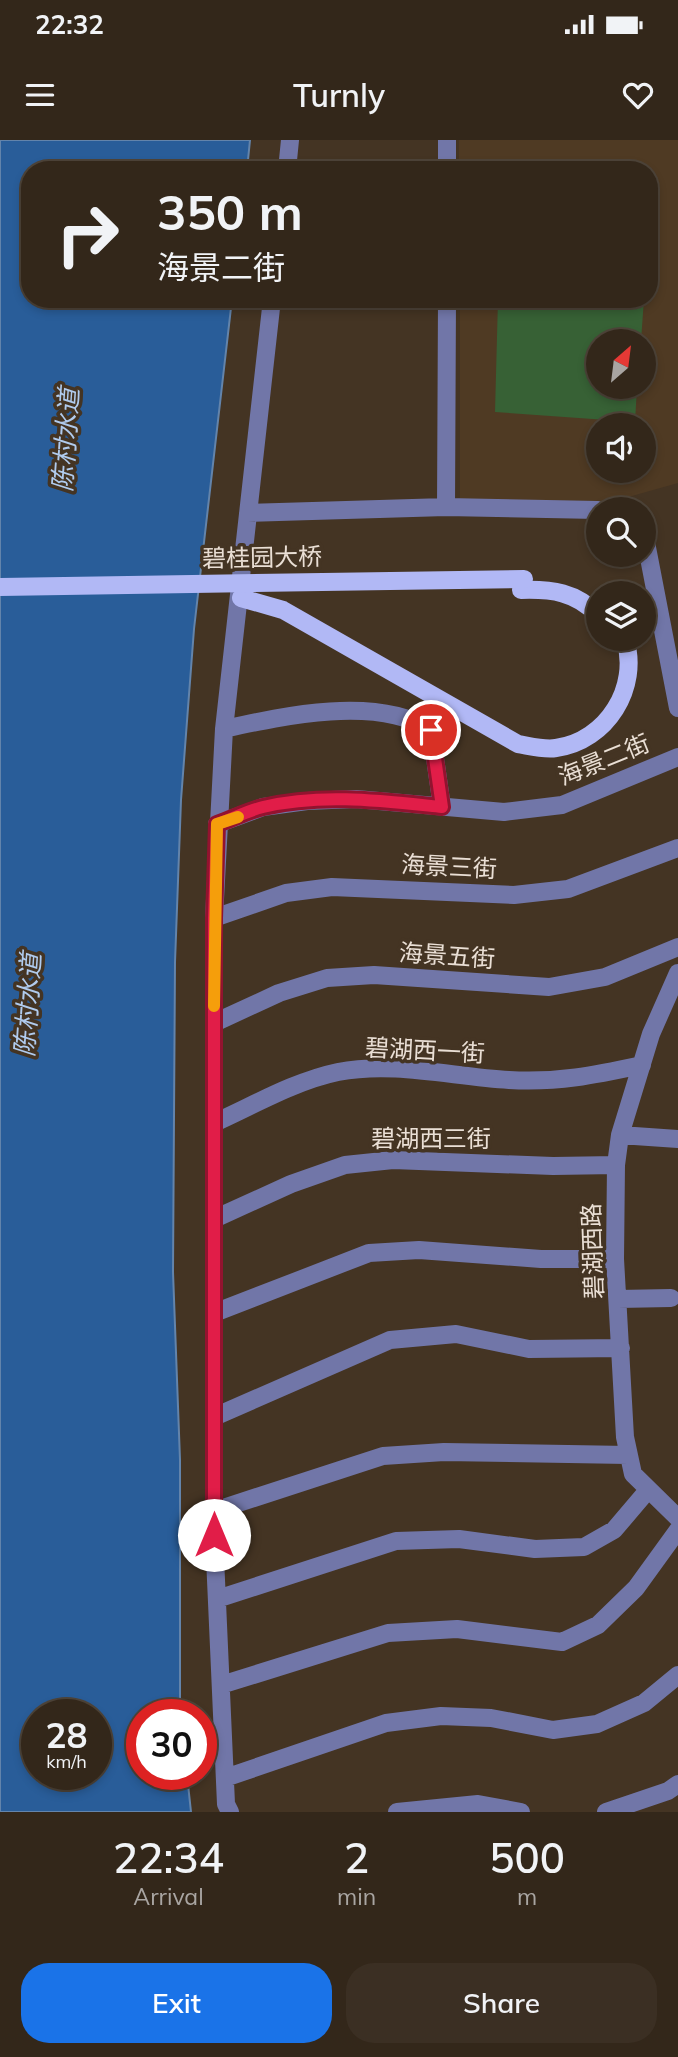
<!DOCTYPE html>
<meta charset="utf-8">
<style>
:root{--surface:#33271a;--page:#3b2f23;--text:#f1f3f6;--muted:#a9a5a2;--line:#4e4439;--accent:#1a73e8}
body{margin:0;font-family:Mulish,"Noto Sans SC",sans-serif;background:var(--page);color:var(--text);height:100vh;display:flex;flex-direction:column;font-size:26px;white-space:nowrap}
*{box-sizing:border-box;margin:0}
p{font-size:23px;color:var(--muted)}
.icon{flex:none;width:38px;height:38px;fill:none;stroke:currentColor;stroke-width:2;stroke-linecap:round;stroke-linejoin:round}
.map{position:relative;height:1672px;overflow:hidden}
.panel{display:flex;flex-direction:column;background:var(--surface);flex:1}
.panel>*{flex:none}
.top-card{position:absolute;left:21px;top:21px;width:637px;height:147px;border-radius:28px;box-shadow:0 4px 10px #0003,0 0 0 2px var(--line);background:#33271a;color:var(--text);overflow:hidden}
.needle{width:46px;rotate:28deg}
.fabs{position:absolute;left:586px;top:189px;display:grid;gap:14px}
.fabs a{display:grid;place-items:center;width:70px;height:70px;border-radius:50%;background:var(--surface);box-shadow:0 4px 10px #0003,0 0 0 2px var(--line);font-size:35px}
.speed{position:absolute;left:21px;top:1559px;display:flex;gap:14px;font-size:35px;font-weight:700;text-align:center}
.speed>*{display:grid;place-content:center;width:91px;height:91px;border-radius:50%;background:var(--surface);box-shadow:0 4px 10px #0003,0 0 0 2px var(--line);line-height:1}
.speed small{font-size:18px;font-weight:400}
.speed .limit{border:10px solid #d22;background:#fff;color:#111}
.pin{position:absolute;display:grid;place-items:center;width:60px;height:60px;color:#fff;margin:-30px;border:4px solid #fff;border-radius:50%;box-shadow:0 2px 7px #0007}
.me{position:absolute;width:77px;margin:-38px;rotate:0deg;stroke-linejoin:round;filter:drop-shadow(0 0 5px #0008)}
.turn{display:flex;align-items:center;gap:24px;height:147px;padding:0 21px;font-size:32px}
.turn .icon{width:91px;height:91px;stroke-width:2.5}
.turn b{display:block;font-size:49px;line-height:60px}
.eta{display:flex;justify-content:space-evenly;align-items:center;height:119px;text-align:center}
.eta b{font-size:42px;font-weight:600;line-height:49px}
.button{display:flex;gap:14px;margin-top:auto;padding:14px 21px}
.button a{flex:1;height:80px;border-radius:28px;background:var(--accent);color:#fff;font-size:28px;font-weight:600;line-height:80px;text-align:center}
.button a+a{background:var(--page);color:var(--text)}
.status{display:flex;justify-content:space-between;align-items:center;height:49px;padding:0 35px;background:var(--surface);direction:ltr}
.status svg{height:19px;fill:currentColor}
header{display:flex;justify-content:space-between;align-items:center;height:91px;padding:0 21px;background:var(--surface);font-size:32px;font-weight:600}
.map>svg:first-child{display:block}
</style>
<div class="status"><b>22:32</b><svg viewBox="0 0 49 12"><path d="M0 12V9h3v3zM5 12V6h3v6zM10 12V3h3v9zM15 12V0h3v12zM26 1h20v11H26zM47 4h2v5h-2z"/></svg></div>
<header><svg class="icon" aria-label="menu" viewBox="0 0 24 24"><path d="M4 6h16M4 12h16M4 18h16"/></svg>Turnly<svg class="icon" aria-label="heart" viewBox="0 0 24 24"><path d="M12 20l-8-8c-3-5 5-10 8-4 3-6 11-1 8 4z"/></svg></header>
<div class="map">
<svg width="678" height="1672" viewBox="0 0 678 1672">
<rect width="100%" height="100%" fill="#443423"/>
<path fill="#4f3a23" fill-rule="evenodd" d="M459,0H678V343L614,361L460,363V159H649V30H459ZM598,201H644V247H598ZM598,285H644V331H598Z"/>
<path fill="#376135" d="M498,159H644L641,201H598V247H637L635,282L495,272Z"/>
<path fill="#295d99" stroke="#6384ab" stroke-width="2" fill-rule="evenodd" d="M0,0H250L247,30H30V159H232L194,489L181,660L175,822L173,1132L180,1320V1575H142V1634L187,1635L191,1672H0ZM37,1575H96V1634H37Z"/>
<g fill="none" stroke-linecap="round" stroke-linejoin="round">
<path stroke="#7176a8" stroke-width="18" d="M287,30L290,0
M447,30V0
M446,367L447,159
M248,373L446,367L598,370
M644,392L678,568
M224,589C283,576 377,555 431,590L442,667
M217,684L263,667L307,661L356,659L504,672L562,665L678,617
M214,778L286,753L332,747L514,755L568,749L678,708
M678,833L651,894L620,995L616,1025L615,1119L625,1297L633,1334L678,1378
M214,883L279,853L327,838L374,835L549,847L605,837L678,807
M214,983C254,965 295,941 338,932C394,921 453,937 509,940C557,943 595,935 642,925
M620,995L678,999
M214,1079L291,1044L345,1025L393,1020L553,1026L616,1025
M618,1159L671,1158
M214,1173L369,1113L419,1110L541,1119H615
M214,1277L390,1200L456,1194L529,1209L621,1208
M214,1371L383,1316L444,1312L628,1315
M217,1459L396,1401L459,1399L535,1409L584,1407L614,1390L648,1350
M221,1545L388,1493L457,1489L562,1502L598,1485L636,1448L678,1390
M225,1638L386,1583L441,1576L491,1578L553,1590L597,1584L644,1563L678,1535
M230,1672L226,1664L214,1395V778L224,589L272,159
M397,1672L478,1664L521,1672
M606,1672L668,1651L678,1644"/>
<path stroke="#b1b8f5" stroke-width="18" d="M521,450C552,449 576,452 598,475
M241,458L283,470L518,604C530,606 544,610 556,608C607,601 640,547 625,499"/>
<path stroke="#b1b8f5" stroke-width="18" d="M0,447L524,439"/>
</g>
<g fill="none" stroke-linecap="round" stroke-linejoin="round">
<defs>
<path id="route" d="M214,1395V778L217,684C232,679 247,671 263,667C322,653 383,661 442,667L431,590"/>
</defs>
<use href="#route" stroke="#92132f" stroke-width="18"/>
<use href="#route" stroke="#e11d48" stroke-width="12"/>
<path stroke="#f59e0b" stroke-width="12" d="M214,866L217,684L238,677"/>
</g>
<g text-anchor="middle" stroke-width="7" stroke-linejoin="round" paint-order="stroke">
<g font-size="24" fill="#eadfd5" stroke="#443423">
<text transform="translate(262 418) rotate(-1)" y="8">碧桂园大桥</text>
<text transform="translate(604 620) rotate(-22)" y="8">海景二街</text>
<text transform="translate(449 727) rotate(3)" y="8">海景三街</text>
<text transform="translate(447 816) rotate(4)" y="8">海景五街</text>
<text transform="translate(425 911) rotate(3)" y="8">碧湖西一街</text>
<text x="431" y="1007">碧湖西三街</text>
<text transform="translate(593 1111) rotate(-92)" y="8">碧湖西路</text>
</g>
<g font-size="26" font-style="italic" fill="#b0cbee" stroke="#443423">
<text transform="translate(66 300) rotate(-86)" y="9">陈村水道</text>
<text transform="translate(28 865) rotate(-86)" y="9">陈村水道</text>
</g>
</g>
</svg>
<div class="fabs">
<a><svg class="needle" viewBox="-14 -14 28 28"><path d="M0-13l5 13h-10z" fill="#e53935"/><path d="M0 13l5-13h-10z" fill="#a9a5a2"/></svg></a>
<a><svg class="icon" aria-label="sound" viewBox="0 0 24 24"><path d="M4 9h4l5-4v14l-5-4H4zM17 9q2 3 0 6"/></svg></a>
<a><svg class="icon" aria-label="search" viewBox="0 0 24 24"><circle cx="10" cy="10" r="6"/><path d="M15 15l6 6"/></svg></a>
<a><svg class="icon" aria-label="layers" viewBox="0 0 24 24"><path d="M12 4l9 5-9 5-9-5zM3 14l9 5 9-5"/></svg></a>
</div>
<div class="speed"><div>28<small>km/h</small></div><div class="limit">30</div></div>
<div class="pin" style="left:431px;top:590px;background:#d93025"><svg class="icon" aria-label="arrive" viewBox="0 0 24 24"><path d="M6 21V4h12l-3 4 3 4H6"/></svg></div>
<svg class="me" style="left:214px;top:1395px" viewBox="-20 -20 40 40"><circle r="19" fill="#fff"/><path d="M0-13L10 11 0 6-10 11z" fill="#e11d48"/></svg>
<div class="top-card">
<div class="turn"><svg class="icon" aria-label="right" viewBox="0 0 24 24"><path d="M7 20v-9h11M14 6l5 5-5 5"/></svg><div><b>350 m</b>海景二街</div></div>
</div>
</div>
<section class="panel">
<div class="eta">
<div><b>22:34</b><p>Arrival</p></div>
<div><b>2</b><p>min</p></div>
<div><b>500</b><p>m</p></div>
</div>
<div class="button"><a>Exit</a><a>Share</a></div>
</section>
